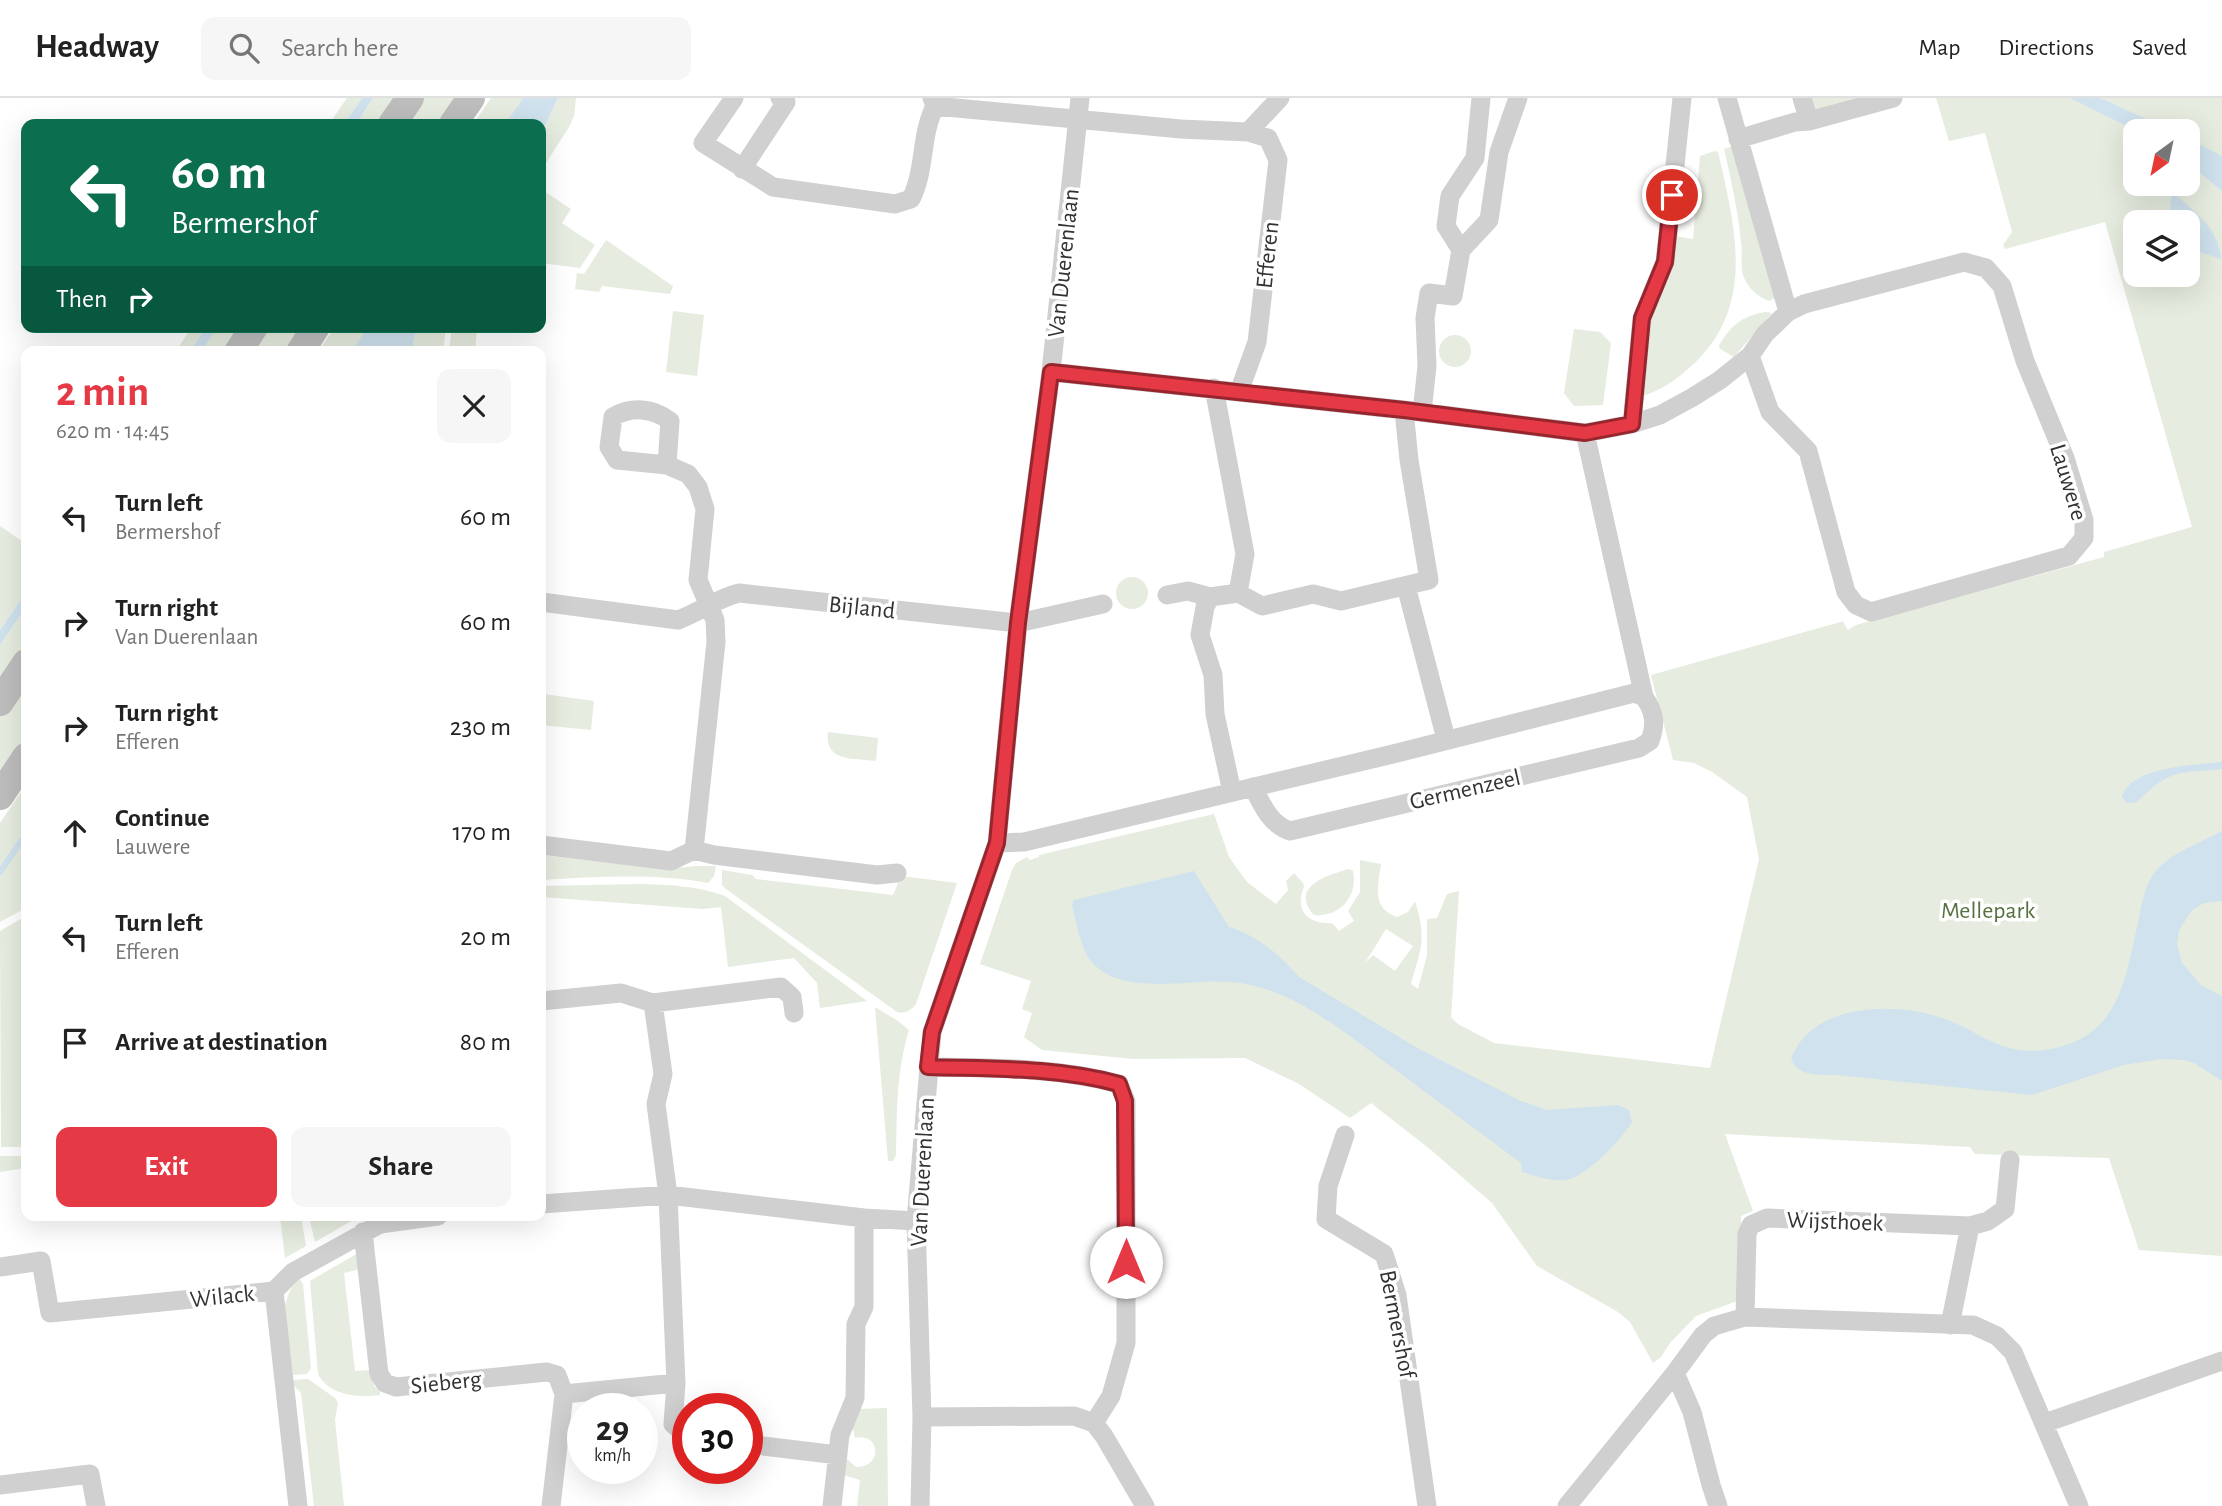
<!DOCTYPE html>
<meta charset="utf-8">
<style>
:root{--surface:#fff;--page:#f6f6f6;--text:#222;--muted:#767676;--line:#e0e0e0;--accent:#e63946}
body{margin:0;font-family:"Alegreya Sans",sans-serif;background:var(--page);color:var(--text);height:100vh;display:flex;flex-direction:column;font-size:26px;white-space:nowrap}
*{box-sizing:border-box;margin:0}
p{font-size:23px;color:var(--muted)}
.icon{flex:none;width:38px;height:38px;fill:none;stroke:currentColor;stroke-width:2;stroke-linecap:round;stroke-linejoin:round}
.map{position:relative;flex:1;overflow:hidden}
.panel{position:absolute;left:21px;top:248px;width:525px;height:875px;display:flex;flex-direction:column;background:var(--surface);border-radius:14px;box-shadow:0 7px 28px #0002}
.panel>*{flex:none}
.guide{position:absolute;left:21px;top:21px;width:525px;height:214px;border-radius:14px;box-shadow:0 7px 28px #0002;background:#0b6e4f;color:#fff;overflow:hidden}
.needle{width:46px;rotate:213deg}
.fabs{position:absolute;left:2123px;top:21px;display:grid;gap:14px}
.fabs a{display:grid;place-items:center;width:77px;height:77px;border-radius:14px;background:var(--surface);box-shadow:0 7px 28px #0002;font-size:35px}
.speed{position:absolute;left:567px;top:1295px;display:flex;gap:14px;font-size:35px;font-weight:700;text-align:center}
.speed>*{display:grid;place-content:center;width:91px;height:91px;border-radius:50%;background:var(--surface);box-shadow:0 7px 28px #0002;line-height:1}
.speed small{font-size:18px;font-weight:400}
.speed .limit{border:10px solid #d22;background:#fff;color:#111}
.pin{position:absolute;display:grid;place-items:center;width:60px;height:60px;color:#fff;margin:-30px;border:4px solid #fff;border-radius:50%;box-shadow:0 2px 7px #0007}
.me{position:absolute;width:77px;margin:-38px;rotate:0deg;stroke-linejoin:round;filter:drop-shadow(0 0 5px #0008)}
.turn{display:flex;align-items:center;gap:24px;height:147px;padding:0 35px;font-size:32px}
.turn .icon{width:91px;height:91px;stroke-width:2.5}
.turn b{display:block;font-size:49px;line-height:60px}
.then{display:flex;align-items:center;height:66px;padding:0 35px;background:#0003;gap:14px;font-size:26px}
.round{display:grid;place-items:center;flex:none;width:74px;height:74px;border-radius:14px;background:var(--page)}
.headline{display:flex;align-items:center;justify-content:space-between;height:119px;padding:0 35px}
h1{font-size:42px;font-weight:700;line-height:52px;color:var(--accent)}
.action{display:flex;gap:14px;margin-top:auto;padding:14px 35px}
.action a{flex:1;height:80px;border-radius:14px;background:var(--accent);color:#fff;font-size:28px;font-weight:700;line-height:80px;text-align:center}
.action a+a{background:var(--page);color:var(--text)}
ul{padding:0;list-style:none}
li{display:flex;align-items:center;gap:21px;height:105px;padding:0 35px}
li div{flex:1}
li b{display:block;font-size:26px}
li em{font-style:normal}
header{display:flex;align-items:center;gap:42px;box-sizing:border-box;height:98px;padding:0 35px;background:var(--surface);border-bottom:2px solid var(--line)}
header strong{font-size:33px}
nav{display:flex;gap:38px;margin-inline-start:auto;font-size:24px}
.search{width:490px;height:63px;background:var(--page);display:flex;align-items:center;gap:18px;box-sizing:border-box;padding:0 24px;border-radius:14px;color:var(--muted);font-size:26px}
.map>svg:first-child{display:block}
</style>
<header>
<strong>Headway</strong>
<div class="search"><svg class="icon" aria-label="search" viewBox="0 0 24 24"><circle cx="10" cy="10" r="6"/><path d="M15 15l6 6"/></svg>Search here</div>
<nav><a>Map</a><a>Directions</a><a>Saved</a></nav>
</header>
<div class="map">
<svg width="2222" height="1408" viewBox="0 0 2222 1408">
<rect width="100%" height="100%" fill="#fff"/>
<path fill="#e6ecdf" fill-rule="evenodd" d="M347,0H362L344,26H329Z
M373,0H398L380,26H356Z
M420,0H462L444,26H402Z
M491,0H529L512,26H473Z
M558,0H576L574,18L569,29L541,73V36Z
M1807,0H1876L1816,12Z
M1936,0H2222V1158L2139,1152L2109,1060L1975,1056L1970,1049L1725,1036L1753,1113L1741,1118L1740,1202L1696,1218L1670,1245L1661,1259L1653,1265L1630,1224L1618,1214L1537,1168L1492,1105L1431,1052L1371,1005L1350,1020L1299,986L1245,960L1133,961L1042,952L1024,939L1032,915L1022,911L1031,883L980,866L1012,772L1016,765L1027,759L1030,762L1039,759V757L1214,716L1229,759L1247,784L1276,806L1288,792L1286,783L1294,775L1303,785L1304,789C1294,812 1308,827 1332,825L1339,833L1354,823L1348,813L1360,794V762L1381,766C1378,788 1371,810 1397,819L1408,814L1415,803C1427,842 1421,850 1411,886L1418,891L1427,857V821L1437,820L1447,796L1459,793L1451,919L1458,926L1494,945L1710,970L1759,761L1747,699L1712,674L1694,665L1673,662L1651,577L1844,523L1843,524L1848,532L1856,527L2104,459V454L2192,429L2105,124L2005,151L2003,147L2012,134L1985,35L1949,43ZM2135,33H2188V86H2135ZM2135,124H2188V177H2135ZM1386,831L1413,848L1395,873L1373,857L1365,865Z
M1734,48L1777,198L1770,203C1758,200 1747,189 1743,177C1740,167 1743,154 1741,144C1738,112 1731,82 1724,51Z
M1715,53L1718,54C1736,132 1757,212 1688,271C1674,283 1659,294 1641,298L1648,231L1675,138L1693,141L1700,58Z
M541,91L571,111L562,125L595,147L580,170L541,165Z
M606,142L673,188L670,196L602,188L599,194L575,191L577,175L584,176Z
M673,213L704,217L697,278L666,274Z
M1765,214L1772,215L1734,259L1720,251L1719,248C1730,228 1742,218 1765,214Z
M192,229H206L190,254H175Z
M218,229H242L225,254H201Z
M264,229H307L290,254H247Z
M335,229H374L357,254H318Z
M416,229H446L443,254H412Z
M452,229H477L475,254H449Z
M1574,231L1600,234L1611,245L1603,307L1574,308L1564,295Z
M1439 253a16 16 0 1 1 32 0a16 16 0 1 1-32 0Z
M0,428L26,446V494L0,532Z
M1116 495a16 16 0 1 1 32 0a16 16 0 1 1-32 0Z
M26,509V547L0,585V547Z
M26,579V643L0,681V618Z
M544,596L594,603L591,632L541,627Z
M828,634L878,640L876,663C853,660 824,664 828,634Z
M26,687V810L0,824V725Z
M541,757L666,771L697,768H716L714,778L708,785C653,775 596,779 541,782Z
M1349,771L1353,773C1358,799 1340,819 1314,817C1289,789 1327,777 1349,771Z
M722,772L752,777L756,781L893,797L901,778L957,785L916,906C911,912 906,916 897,914L726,791L722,787Z
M642,786C671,787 698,788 725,798L867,903L820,910L817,885L794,860L728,869L721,809L703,811L541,799V788Z
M26,818V1049H1L0,833Z
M875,909L898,923L909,932C896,975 897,1013 896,1057L893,1063H888Z
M0,1058H26V1070L0,1074Z
M280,1118H301L306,1148L285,1160Z
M309,1118H360L315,1144Z
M358,1155L360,1171L344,1175L355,1273L372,1272L374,1288L380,1293V1297C360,1300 329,1298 318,1276L310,1183Z
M299,1180L303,1186L311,1270L307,1276L293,1277L284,1210L290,1192Z
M308,1281L335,1300L338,1305L335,1322L344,1408H314L301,1295L294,1288L293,1282Z
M887,1310L888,1408H857L860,1382L843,1377L844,1363L847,1361L856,1369C883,1370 881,1334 855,1340L851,1322L859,1311Z"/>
<path fill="#cfe2ee" d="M362,0H373L356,26H344Z
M529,0H558L541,36V26H512Z
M2070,0H2100L2173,33H2137Z
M2188,40L2222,58V93L2188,65Z
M2173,95C2195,113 2219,131 2221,161L2188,150V124H2173L2170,105Z
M206,229H218L201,254H190Z
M374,229H416L412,254H357Z
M26,494V509L0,547V532Z
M2222,664V671C2177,675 2170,671 2137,704L2127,705L2122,699C2131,668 2196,667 2222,664Z
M2222,733V803L2204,805L2192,812L2179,832L2177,846L2182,865L2201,887L2222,898V983L2194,965L2183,962L2161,961L2124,967L2032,997L1836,977C1820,977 1798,979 1791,961C1812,904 1897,903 1945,921C1985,936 2003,960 2051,951C2122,937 2125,879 2139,820C2142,804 2145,788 2154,775C2170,755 2200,745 2222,733Z
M1194,773L1229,829C1256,837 1281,857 1299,879L1419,951L1521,1003L1547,1012L1618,1007L1629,1012L1632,1024C1622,1041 1586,1079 1566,1082C1552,1084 1535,1078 1522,1074L1521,1065L1339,930C1306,908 1271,887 1231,884C1190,880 1122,900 1091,863C1081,851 1076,823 1072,807L1074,802Z"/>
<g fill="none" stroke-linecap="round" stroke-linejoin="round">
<path stroke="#cfe2ee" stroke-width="6" d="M509,26L527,0
M355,254L371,229
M0,774L26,736"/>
<path stroke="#d0d0d0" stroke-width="19" d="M734,0L703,45L773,89L895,106L911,101C926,71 920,38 935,8L932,0
M1727,0L1788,214
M1802,0L1809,23
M935,8L1181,31L1248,34L1280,0
M1738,41L1795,24L1809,23L1893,0
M742,71L786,4L780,0
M1461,152L1446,128L1450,98L1475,60L1481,0
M1051,274L1404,312L1585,335L1632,326L1660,317L1693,299L1720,282L1750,258L1765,236L1788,214L1804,206L1964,164L1986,170L2002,188L2025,263L2065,360L2084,422V440L2069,458L1871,514L1856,507L1846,494L1808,353L1770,314L1750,258
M1214,290L1245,456L1238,495
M1239,294L1257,244L1278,62L1268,40L1248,34
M1422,314L1427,268L1425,220L1429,195L1453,198L1461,152L1489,122L1499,54L1518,0
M1632,326L1642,220L1665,164L1682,0
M667,367L617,362L609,349L613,319C632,308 653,310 670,323L667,367L688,376L698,389L705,411L698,482L715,522L716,544L694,752
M1406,488L1446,641
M1167,497L1188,493L1210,499L1238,495L1262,508L1313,496L1341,503L1429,482L1409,362L1404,312
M1210,499L1205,509L1200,537L1213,577L1215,616L1232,694
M541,504L678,522C699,514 718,500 739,495L1018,525L1103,506
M1253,689C1262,707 1270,726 1290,733L1639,650L1650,643C1656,626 1655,614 1644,599L1585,335
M997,745L1024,744L1393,656L1634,595L1644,599
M541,747L671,763L694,752L714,757L877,777L897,775
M541,903L621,895L653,905L781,889L792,899L794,915
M653,905L663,976L656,1006L668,1097L676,1285L673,1326L688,1339
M928,969C991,970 1057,969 1119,986L1126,1003V1245L1111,1298L1094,1325
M1345,1037L1328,1088L1326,1121L1384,1156L1397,1197L1427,1408
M541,1106L668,1097L864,1120L916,1123
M363,1134L379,1276L385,1285L396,1289L547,1274L557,1277L564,1296L551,1408
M0,1169L41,1163L50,1215L274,1193L298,1408
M274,1193L293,1174L380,1126L438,1118
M1745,1219L1747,1136L1751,1127L1767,1120L1970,1128L1988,1123L2005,1111L2010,1062
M1950,1227L1970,1128
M1675,1275L1692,1314L1711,1387L1718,1408
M564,1296L676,1285
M922,1319L1074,1318L1094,1325L1104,1338L1145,1408
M2045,1325L2222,1263
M747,1346L838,1357
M0,1387L90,1376L96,1408
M832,1408L840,1337L855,1300L856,1226L864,1209V1120
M920,1408L922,1319L916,1123L932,934L997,745L1018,525L1051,274L1080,0
M1567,1408L1675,1275L1703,1237L1714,1228L1745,1219L1973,1227L1997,1238L2013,1254L2079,1408"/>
<path stroke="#bdbdbd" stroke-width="28" d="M392,26L410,0
M453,26L471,0
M238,254L254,229
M300,254L316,229
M0,604L26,565
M0,698L26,659"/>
</g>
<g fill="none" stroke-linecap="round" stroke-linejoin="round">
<defs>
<path id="route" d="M1126,1164L1125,1003L1119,986C1057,969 991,971 928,969L932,934L997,745L1018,525L1051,274L1404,312L1585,335L1632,326L1642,220L1665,164L1672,97"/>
</defs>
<use href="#route" stroke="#96252e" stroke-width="18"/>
<use href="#route" stroke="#e63946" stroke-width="12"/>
</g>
<g text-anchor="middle" stroke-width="7" stroke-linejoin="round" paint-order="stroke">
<g font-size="24" fill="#333" stroke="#fff">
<text transform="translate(1267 157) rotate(-84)" y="8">Efferen</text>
<text transform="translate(1063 165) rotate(-84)" y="8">Van Duerenlaan</text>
<text transform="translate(2069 384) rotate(73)" y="8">Lauwere</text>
<text transform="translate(862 509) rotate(6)" y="8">Bijland</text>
<text transform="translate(1465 691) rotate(-13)" y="8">Germenzeel</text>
<text transform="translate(922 1074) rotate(-87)" y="8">Van Duerenlaan</text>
<text transform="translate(1835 1123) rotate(2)" y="8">Wijsthoek</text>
<text transform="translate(222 1198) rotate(-6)" y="8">Wilack</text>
<text transform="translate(1398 1226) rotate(79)" y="8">Bermershof</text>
<text transform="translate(446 1284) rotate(-6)" y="8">Sieberg</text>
</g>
<g font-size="24" fill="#56703f" stroke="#fff">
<text x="1988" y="820">Mellepark</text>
</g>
</g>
</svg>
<div class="fabs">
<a><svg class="needle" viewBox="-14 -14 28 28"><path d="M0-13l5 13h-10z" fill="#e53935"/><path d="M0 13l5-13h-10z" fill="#767676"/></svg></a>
<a><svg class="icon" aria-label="layers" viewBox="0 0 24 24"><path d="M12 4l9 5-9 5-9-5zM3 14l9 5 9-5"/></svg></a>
</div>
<div class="speed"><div>29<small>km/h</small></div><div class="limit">30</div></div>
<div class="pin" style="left:1672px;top:97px;background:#d93025"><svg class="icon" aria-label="arrive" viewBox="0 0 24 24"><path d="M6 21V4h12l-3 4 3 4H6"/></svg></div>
<svg class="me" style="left:1126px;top:1164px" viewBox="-20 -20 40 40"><circle r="19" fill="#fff"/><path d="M0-13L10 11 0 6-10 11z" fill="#e63946"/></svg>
<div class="guide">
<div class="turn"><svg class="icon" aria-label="left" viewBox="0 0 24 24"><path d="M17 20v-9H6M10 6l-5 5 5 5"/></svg><div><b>60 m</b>Bermershof</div></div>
<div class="then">Then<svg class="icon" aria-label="right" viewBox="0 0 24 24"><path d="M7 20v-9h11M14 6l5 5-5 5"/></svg></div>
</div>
<section class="panel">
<div class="headline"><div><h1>2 min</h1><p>620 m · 14:45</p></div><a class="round"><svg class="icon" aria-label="close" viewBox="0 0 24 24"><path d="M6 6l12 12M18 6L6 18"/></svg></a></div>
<ul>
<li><svg class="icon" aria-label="left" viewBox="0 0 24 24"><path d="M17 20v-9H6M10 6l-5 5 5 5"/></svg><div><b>Turn left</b><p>Bermershof</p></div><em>60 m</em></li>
<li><svg class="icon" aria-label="right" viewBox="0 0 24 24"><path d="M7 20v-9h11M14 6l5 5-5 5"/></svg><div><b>Turn right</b><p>Van Duerenlaan</p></div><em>60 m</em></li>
<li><svg class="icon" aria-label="right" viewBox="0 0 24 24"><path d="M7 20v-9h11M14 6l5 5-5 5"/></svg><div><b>Turn right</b><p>Efferen</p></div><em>230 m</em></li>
<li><svg class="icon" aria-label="ahead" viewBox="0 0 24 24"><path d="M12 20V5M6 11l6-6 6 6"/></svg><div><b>Continue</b><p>Lauwere</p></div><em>170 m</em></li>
<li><svg class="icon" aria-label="left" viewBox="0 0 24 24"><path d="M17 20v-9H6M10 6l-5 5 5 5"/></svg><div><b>Turn left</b><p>Efferen</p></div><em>20 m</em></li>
<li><svg class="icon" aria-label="arrive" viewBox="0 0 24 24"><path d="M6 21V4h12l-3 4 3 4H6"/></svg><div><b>Arrive at destination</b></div><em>80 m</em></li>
</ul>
<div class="action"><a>Exit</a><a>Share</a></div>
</section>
</div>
